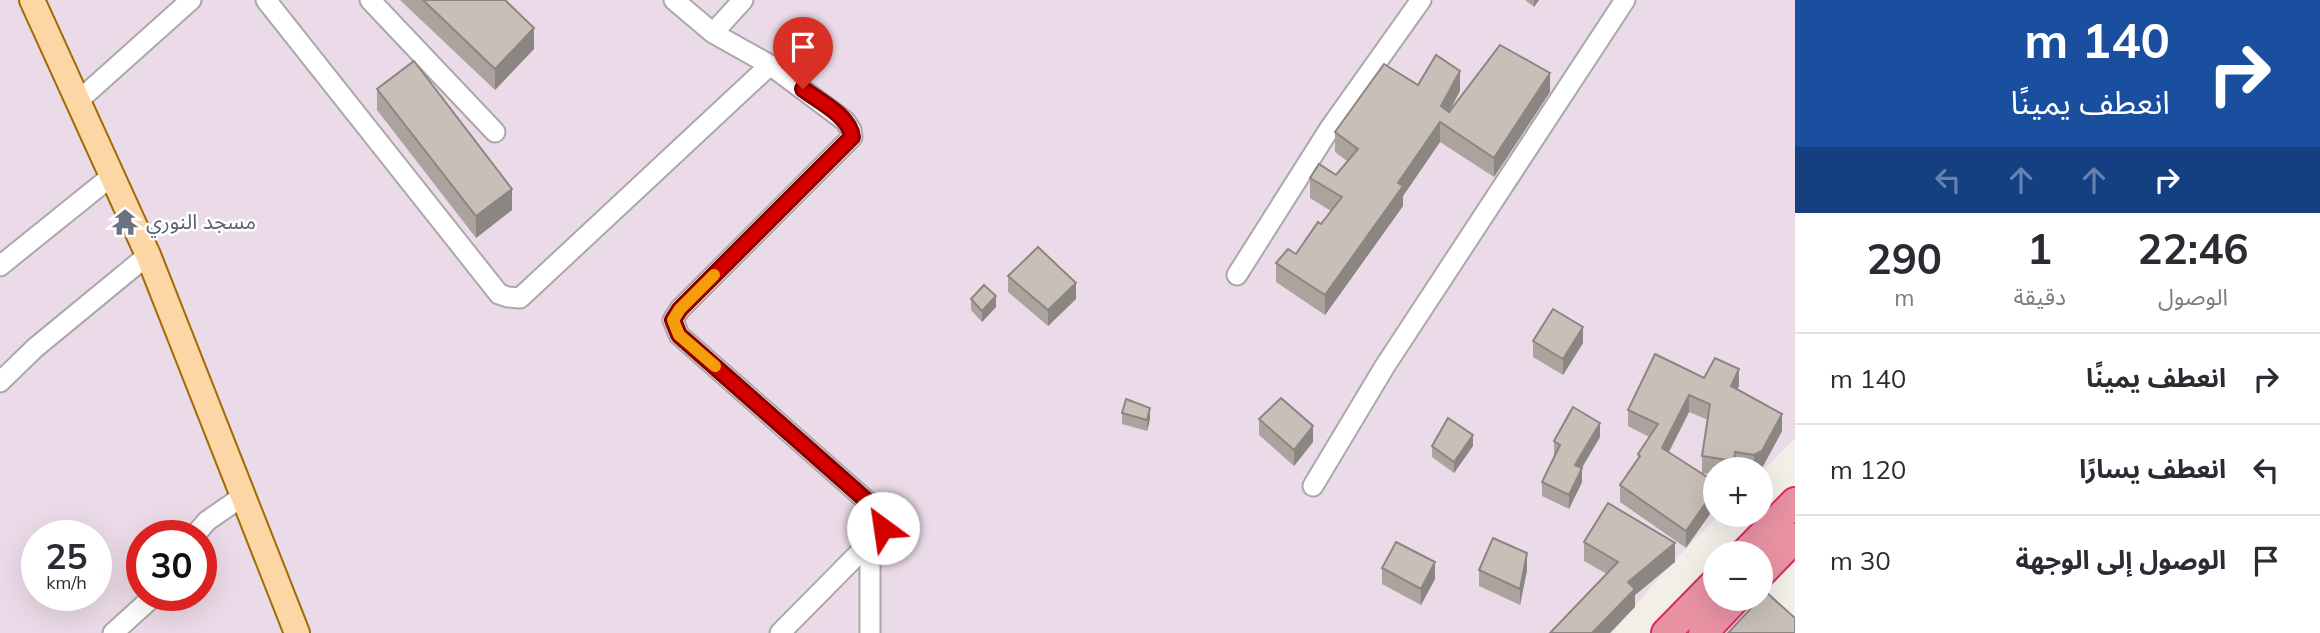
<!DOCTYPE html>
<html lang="ar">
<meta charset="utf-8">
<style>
:root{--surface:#fff;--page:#f7f7f7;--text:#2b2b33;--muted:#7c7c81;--line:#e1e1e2}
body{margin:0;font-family:Mulish,"Noto Sans Arabic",sans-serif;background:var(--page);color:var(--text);direction:rtl;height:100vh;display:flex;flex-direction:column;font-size:26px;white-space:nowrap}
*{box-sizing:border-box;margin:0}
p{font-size:23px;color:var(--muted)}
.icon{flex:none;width:38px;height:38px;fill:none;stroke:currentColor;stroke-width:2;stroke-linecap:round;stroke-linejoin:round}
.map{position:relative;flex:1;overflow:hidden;direction:ltr}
.panel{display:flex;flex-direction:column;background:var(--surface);width:525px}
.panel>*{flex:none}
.top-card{background:#1a4fa0;color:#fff;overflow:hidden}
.controls{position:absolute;left:1703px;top:457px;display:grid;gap:14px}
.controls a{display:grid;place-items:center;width:70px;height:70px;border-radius:50%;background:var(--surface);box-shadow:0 7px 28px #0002;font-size:35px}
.speed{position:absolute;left:21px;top:520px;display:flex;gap:14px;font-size:35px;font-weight:700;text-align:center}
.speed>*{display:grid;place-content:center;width:91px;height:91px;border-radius:50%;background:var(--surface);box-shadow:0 7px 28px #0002;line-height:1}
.speed small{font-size:18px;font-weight:400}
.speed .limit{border:10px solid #d22;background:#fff;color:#111}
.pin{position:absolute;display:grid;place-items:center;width:60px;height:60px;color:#fff;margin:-72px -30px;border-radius:50% 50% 50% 0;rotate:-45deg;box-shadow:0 0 7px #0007}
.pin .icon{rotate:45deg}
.me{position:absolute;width:77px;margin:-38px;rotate:329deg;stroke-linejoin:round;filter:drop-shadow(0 0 5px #0008)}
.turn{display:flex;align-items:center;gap:24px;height:147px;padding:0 35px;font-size:32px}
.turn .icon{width:91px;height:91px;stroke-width:2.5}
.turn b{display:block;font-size:49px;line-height:60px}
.lanes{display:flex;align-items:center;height:66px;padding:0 35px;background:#0003;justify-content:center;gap:35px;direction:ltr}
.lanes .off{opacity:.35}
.eta{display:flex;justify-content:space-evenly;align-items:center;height:119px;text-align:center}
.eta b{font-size:42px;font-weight:700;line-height:49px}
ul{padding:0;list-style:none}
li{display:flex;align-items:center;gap:21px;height:91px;padding:0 35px;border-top:2px solid var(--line)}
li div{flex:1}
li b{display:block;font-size:26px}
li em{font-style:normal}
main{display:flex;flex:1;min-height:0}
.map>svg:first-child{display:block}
</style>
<main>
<section class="panel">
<div class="top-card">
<div class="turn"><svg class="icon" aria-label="right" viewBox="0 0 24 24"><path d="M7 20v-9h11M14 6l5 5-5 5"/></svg><div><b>140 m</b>انعطف يمينًا</div></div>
<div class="lanes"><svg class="icon off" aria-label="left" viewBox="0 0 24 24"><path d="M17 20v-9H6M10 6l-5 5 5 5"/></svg><svg class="icon off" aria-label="ahead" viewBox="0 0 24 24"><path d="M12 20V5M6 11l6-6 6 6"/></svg><svg class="icon off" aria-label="ahead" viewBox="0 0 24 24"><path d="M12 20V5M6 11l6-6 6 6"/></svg><svg class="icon" aria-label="right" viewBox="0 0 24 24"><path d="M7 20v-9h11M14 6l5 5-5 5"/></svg></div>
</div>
<div class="eta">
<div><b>22:46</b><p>الوصول</p></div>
<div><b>1</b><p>دقيقة</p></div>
<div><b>290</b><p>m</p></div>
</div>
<ul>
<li><svg class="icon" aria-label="right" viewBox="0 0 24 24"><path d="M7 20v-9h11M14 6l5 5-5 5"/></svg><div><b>انعطف يمينًا</b></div><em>140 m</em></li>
<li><svg class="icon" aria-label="left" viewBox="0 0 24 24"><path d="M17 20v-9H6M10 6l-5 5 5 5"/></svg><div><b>انعطف يسارًا</b></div><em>120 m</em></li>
<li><svg class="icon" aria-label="arrive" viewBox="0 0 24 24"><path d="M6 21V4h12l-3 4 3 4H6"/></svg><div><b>الوصول إلى الوجهة</b></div><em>30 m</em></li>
</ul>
</section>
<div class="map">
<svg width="1795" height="633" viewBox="0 0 1795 633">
<rect width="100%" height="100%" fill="#f2efe9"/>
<path fill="#ebdbe8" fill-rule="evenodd" d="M0,0H1795V438L1761,473L1760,469H1715V514L1719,515L1669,566L1612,633H0ZM37,536H96V595H37ZM142,536H201V595H142Z"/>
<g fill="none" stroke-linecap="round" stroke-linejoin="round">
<defs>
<path id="minor" d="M266,0L499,294L508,297L520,298L770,65L845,121L851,130L852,137L680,309L673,320L679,335L875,508L883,518V528L868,544
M370,0L495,132
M674,0L713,33L743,0
M713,33L770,65
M77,102L191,0
M0,266L113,175
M1237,275L1330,128L1421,0
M0,382L35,348L148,255
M1313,486L1385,366L1625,0
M194,536L207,521L243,496
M113,633L155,595
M780,633L868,544L870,565V633"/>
<path id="major" d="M32,0L148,255L297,633"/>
<path id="highway" d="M1745,553L1795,502
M1760,574L1795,538
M1666,633L1715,583
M1703,633L1736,598"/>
</defs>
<use href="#minor" stroke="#a9a9a9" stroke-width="23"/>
<use href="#major" stroke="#a06b00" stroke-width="28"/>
<use href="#highway" stroke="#dc2a67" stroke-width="32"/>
<use href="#minor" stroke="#fff" stroke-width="19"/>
<use href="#major" stroke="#fcd6a4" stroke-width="24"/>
<use href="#highway" stroke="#e892a2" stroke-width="28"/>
</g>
<path fill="#aba49e" d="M400,0H505L534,49L495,90Z
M1525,0H1539L1534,7Z
M1418,85L1460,91L1449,112L1550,92L1494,177L1440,142L1403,196V206L1325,315L1276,282V263L1296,254L1331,211L1310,198V178L1336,175L1347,161L1335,152V132Z
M377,89L512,210L476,238L377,110Z
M1008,276L1076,299L1048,326L1008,292Z
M971,299L996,307L982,322L971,310Z
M1533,341L1583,343L1563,375L1533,357Z
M1704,378L1739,386L1737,389L1782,431L1762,468L1759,469H1715V475L1702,473V456L1708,420L1689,412L1669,452L1715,482L1686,548L1620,502V485L1638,459V454L1649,437L1628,426V410Z
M1122,413L1150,419L1147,431L1122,424Z
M1259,419L1313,442L1294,466L1259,435Z
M1600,437L1582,468V482L1569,509L1542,496V482L1555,456L1554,455V441Z
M1432,446H1473L1454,473L1432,457Z
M1584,542L1675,562L1635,595V607L1607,574L1584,561Z
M1382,568L1435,579L1421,605L1382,584Z
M1479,570H1527L1520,605L1479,586Z"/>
<path fill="#8b8681" d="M1534,0H1539L1534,7Z
M534,28V49L495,90V69Z
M1460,71V91L1442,124L1441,106Z
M1550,73V92L1494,177V158Z
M1440,122V142L1403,196V206L1325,315V295L1398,183Z
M512,189V210L476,238V216Z
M1076,283V299L1048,326V310Z
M996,296V307L982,322V311Z
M1583,327V343L1563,375V359Z
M1739,369V386L1731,403V386Z
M1689,395V412L1662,465V448Z
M1150,408V419L1147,431V420Z
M1782,414V431L1762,468L1759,469H1754V455Z
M1600,423V437L1575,479V465Z
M1313,426V442L1294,466V450Z
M1473,435V446L1454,473V462Z
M1582,468V482L1569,509V495Z
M1715,490V507L1686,548V531Z
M1675,543V562L1635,595V607L1610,633H1592L1628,582Z
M1527,553V570L1520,605V589Z
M1435,562V579L1421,605V589Z"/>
<path fill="#c7bfb8" stroke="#8b8681" stroke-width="2" d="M423,0H505L534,28L495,69Z
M1500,45L1550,73L1494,158L1440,122L1398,183L1403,186L1325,295L1276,263L1288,249L1296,254L1318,222L1321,224L1342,197L1310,178L1319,164L1336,175L1358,149L1335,132L1384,64L1418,85L1436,55L1460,71L1441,106L1449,112Z
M414,61L512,189L476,216L377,89Z
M1038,247L1076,283L1048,310L1008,276Z
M984,285L996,296L982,311L971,299Z
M1553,309L1583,327L1563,359L1533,341Z
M1655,354L1704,378L1715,358L1739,369L1731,386L1782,414L1762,451L1754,455L1735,452L1734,461L1702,456L1710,404L1689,395L1662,448L1715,482V490L1686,531L1620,485L1640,456L1638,454L1658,424L1628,410Z
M1281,398L1313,426L1294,450L1259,419Z
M1126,399L1150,408L1147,420L1122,413Z
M1573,407L1600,423L1575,465L1582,468L1569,495L1542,482L1560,445L1554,441Z
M1448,418L1473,435L1454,462L1432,446Z
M1608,503L1675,543L1628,582L1635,589L1592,633H1550L1618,562L1584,542Z
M1493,538L1527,553L1520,589L1479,570Z
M1396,542L1435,562L1421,589L1382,568Z
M1766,592L1795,618V633H1728Z"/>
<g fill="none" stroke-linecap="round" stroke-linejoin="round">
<defs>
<path id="route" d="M803,89C819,101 850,116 852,137L680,309L673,320L679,335L875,508L883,518V528"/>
</defs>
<use href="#route" stroke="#8a0000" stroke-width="18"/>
<use href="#route" stroke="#d40000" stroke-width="12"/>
<path stroke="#f59e0b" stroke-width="12" d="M714,275L680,309L673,320L679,335L715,366"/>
</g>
<defs>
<symbol id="temple-bare" viewBox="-9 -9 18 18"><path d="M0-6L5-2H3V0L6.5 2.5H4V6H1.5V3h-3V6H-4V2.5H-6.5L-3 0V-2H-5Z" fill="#6b7280" stroke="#fff" stroke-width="2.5" paint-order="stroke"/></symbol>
</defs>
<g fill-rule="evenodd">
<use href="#temple-bare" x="106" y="203" width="38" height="38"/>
</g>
<g text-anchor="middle" stroke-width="5" stroke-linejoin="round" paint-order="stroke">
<g font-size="21" fill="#5b616d" stroke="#fff" text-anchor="start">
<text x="146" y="229">مسجد النوري</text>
</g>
</g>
</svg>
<div class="controls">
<a>+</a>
<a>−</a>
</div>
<div class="speed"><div>25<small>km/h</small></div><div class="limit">30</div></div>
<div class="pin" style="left:803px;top:89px;background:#d93025"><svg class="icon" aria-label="arrive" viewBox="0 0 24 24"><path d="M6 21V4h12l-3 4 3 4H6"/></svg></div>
<svg class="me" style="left:883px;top:528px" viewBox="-20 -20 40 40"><circle r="19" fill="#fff"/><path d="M0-13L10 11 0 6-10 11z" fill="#d40000"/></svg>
</div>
</main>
